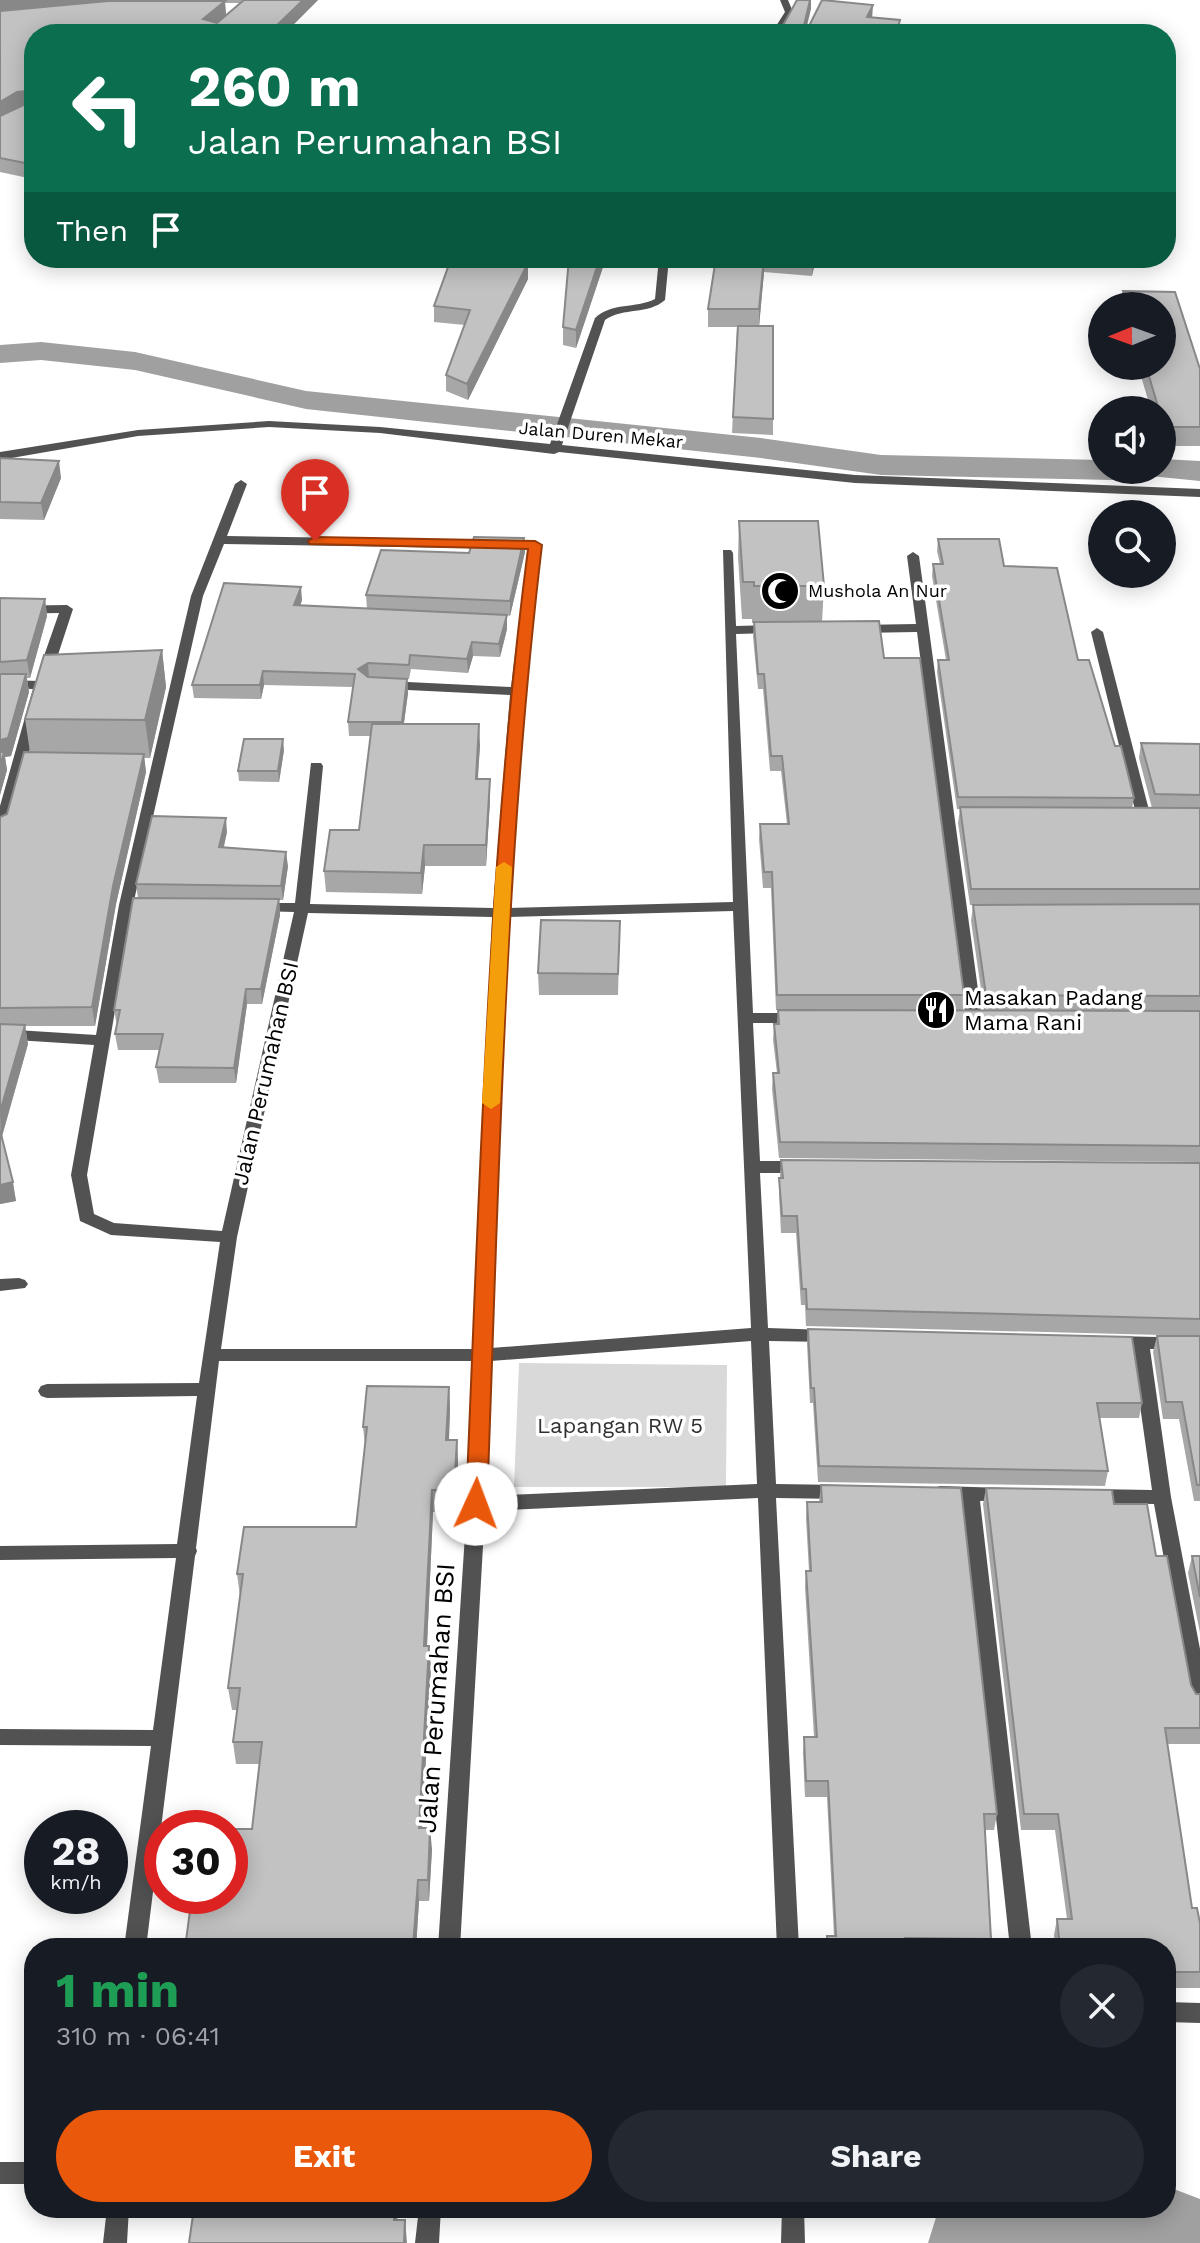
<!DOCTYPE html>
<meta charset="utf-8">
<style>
:root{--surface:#171b24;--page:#242831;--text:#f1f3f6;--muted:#9ea1a6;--accent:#ea580c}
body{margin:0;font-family:"Work Sans",sans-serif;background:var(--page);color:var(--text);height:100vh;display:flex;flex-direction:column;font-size:30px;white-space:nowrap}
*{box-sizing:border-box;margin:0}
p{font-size:26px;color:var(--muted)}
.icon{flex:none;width:44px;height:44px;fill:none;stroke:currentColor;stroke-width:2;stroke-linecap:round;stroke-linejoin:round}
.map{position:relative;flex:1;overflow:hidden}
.drawer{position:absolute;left:24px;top:1938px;width:1152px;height:280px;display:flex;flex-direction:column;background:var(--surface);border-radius:32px;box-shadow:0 4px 20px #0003}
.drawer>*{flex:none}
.guide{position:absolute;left:24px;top:24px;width:1152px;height:244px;border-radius:32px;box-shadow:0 4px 20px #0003;background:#0b6e4f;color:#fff;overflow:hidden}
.needle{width:52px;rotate:269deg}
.fabs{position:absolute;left:1088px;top:292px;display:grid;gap:16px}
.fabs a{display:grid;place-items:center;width:88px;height:88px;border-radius:50%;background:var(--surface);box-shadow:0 4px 20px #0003;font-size:40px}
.speed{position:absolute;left:24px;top:1810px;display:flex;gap:16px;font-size:40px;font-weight:700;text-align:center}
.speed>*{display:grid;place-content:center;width:104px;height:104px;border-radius:50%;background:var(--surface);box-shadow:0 4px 20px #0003;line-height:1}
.speed small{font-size:20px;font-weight:400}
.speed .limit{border:12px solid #d22;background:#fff;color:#111}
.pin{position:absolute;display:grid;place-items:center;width:68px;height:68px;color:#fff;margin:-82px -34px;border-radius:50% 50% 50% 0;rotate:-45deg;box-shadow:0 0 8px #0007}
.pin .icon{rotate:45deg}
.me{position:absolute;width:88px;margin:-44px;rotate:2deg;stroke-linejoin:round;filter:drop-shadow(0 0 6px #0008)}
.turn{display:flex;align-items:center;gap:28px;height:168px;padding:0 32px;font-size:36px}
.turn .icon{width:104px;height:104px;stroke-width:2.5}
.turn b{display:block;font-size:56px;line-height:68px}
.then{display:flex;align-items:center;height:76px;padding:0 32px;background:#0003;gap:16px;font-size:30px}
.round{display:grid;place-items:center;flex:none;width:84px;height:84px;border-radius:42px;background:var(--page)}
.head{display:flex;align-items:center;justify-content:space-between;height:136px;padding:0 32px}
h1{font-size:48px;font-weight:700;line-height:60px;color:#1e9e55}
.button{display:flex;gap:16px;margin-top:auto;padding:16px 32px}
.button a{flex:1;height:92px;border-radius:48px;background:var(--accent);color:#fff;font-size:32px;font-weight:700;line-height:92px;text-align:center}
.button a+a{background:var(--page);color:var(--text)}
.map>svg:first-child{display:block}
</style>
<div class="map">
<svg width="1200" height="2243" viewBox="0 0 1200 2243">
<rect width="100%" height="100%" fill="#fff"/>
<path fill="#d9d9d9" d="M519,1363L727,1365L726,1487H514Z"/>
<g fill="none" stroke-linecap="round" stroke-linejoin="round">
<path fill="#a0a0a0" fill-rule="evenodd" d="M41,342L135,352L306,391L761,438L881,455L1102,460V470H1129L1125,477L1113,480L881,475L761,458L306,409L135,370L41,360L0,363V345Z
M1162,459L1200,461V481L1150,476L1146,470H1162Z"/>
<path fill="#a0a0a0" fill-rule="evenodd" d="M1166,2186L1200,2199V2243H928L939,2208H1166Z"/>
<path fill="#525252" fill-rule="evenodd" d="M780,0H788L793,12L781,34H771L785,12Z
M659,258H669L665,300C648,315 624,307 605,320L562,445L855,475L1200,489V497L855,483L559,452L554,454L380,433L269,427L138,436L0,460V452L138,430L269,421L380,427L550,444L595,318C612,302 635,309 655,299Z
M241,480L247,484L227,536L535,541L541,545L524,691L508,908L733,902L723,550H731L733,553L736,626L775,625L781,629L775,633L736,634L753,1013H798L806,1018L798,1023H753L760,1161H801L809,1167L801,1173H760L768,1328L827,1330L833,1332L836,1336L833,1340L827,1342L769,1341L776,1484L841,1485L847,1487L850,1492L847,1497L841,1499L776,1498L799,1948H777L758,1498L485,1511L460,1948H438L467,1504L473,1361H219L196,1548L197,1551L195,1556L146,1948H124L151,1746L0,1745V1729L153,1730L176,1558L0,1560V1546L177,1544L197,1396L47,1398L41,1396L38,1391L41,1386L47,1384L199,1383L220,1242L111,1235L80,1221L71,1175L94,1045L0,1039V1029L96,1035L119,905L191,596L235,484ZM224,544L528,549L511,687L387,681L380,685L387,689L510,695L493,908L310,904L323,766L321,763H311L295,903H258L251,907L258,911L294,912L222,1231L114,1223L94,1214L87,1175L133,905L203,596ZM733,911L751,1328L491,1348L507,917ZM308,913L492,917L474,1349H221L237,1237ZM751,1341L757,1484L485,1496L491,1361Z
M913,552L919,556L982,1019L974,1024L966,1019L917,632L858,633L852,629L858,625L916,624L907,556Z
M67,605L73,609L52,673L45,677L40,676L38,673L59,613L0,614V606Z
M1097,628L1103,632L1151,818L1149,821H1139L1137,818L1091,632Z
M0,680L41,681L48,685L7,831L0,835V806L33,689L0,688Z
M19,1278L25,1280L28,1284L25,1288L0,1291V1279Z
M1114,1336L1200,1338V1350L1150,1349L1171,1497L1200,1649V1709L1193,1707L1190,1701L1154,1504L1092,1503L1086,1501L1083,1496L1086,1491L1092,1489L1152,1490L1132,1349L1108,1346L1105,1342L1108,1338Z
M940,1486L1005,1488L1011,1490L1014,1495L1011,1500L980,1501L1032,1948H1010L962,1501L934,1498L931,1493L934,1488Z
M1166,2002L1200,2003V2023L1166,2022Z
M0,2162H34V2184H0Z
M107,2208H129L127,2243H103Z
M419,2208H441L439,2243H415Z
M782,2208H804L805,2243H781Z"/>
</g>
<path fill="#a7a7a7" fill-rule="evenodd" d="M0,0H318L284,34H34L33,179L0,172ZM225,3H240L226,15Z
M569,258H606L576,348L563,345V327Z
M716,258H816L812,276L764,272L759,326L773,419V435L732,433L737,327H708V309Z
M528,263V279L468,400L446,391V375L465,325L434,322V306Z
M1123,291L1175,292L1200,369V446H1162V410H1151L1138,366H1162V306H1121Z
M0,458L61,478L44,520L0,519Z
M739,521L824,586L822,622L884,658L964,995L963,1010H984L971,921L973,905H986H970L958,823L960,809H957L937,672L938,660H946L932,576L933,564H940L937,551L938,539L1004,566L1078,660L1115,746L1134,798L1132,808H1152L1139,758L1141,743L1200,744V1162L779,1158L772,1089L773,1073H777L773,1040L774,1024H777L778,1010H776L771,888H763L759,839L760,824H787L781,771H770L763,689H758L753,637L754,623H752V619H742L738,557Z
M524,538L525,552L510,616L507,615V629L500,657L473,656L468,673L411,669L409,679L369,677L407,679L408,693L404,724L480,745L478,779L490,800L486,866H425L422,894L326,892L324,871L359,830L371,736H349L348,722L353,687L264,685L261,699L194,698L192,685L302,600L300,606L367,609L366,595L469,553Z
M0,598L45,599L47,616L30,678H27L29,692L11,756L5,757L7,770L0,795Z
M162,650L166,687L150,758H144L146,772L116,904L95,1026H25L28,1044L2,1137L16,1201L0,1204V817L7,814L30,752L25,719Z
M284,750L279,782L239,781L238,771Z
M227,832L224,847L288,866L283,900H279L280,915L262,1004H247L236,1083H159L156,1067L160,1050H118L115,1034L117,1026L114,1010L138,898L136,884Z
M620,921L618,995H539L538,973Z
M781,1160L1200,1163V1336L806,1326L805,1305H801L796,1233H781L779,1194Z
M808,1329L1142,1403L1139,1418H1099L1108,1471L1105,1486L818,1482L813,1403H810L807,1344Z
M1157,1336H1200V1501H1194L1179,1419H1163L1153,1352Z
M449,1387L450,1409L449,1440H457L458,1462L455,1512H433L427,1646H429L431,1668L422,1828L432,1849L429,1901H419L416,1948H185L252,1829L260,1764H236L233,1742L237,1710H232L228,1688L240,1596L237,1574L356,1527L365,1446L363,1427Z
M821,1485L997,1814L994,1830H985L991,1939L989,1948H826L827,1936H834L827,1797H805L803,1753L804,1737H814L805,1587L806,1571H809L806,1518L807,1502H819Z
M986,1488L1114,1504L1156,1556L1191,1685L1196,1694H1200V1744H1167L1192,1908L1200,1923V1988H1166V1948H1055L1054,1935L1057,1919H1067L1055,1830H1021L983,1504Z
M1192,1556H1200V1633L1188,1573Z"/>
<path fill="#888" d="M0,0H109L110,3L0,14Z
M303,0H318L284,34H268Z
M810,0H811V9L805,34H802Z
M225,1L226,15L204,34L203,19Z
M873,5L872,20L867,17Z
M34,90V105L0,118V102L17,92Z
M34,161V178L33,179L30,164Z
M600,258H606L576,348V330Z
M765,258L764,272L759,327V309Z
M813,258H816L812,276Z
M528,263V279L468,400L467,384Z
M59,461L61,478L44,520L41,503Z
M524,538L525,552L510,616V601Z
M301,587L302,600L296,619L294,605Z
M45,599L47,616L30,678L27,660Z
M507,615V629L500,657L499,644Z
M472,642L473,656L468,673L467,659Z
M162,650L166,687L150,758L145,720Z
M368,663L369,677L359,683L358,669Z
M263,671L264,685L261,699L260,685Z
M26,674L29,692L11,756L5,757L7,770L0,795V740Z
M407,679L408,693L402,736V722Z
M479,724L480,745L476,800V779Z
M283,739L284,750L279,782L278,771Z
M144,754L146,772L116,904L95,1026L92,1007L113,886Z
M490,779V800L486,866V845Z
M226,818L227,832L220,861L219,847Z
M424,845L425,866L422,894L421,873Z
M286,852L288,866L283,900L281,886Z
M279,899L280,915L262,1004L261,989Z
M246,989L247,1004L236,1083L234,1068Z
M25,1025L28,1044L1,1139L0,1112Z
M13,1182L16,1201L0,1204V1185Z
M449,1387L450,1409L448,1462L446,1440Z
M457,1440L458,1462L455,1512L454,1490Z
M432,1490L433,1512L426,1668L424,1646Z
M429,1646L431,1668L421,1849L419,1828Z
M430,1828L432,1849L429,1901L428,1880Z
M418,1880L419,1901L416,1948H413Z
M394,2208H398L396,2243L394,2220Z
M405,2220L407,2243H404Z"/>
<path fill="#c2c2c2" stroke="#888" stroke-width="2" d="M244,0H303L268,34H34V92V90L17,92L0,102V11L108,1H225L203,19L217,23Z
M797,0H810L802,34H778Z
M822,0L873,5L867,17L900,20L896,34H805Z
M34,100V161L30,164L0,158V116Z
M569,258H600L576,330L563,327Z
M716,258H764L759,309H708Z
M451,259L528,263L467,384L446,375L470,310L434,306Z
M1123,291L1175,292L1200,369V427H1164L1162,420V410H1159L1146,366H1162V306H1128Z
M738,326H773V419L733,417Z
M0,458L59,461L41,503L0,502Z
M739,521H818L824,586H754V582H743Z
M474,537L524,538L510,601L366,595L381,550L469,553Z
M938,539H999L1004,566L1057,568L1078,660H1089L1115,746H1121L1134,798L958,797L938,660H949L933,564H943Z
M224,583L301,587L294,605L507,615L499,644L472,642L467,659L410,655L409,665L368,663L358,669L368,677L407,679L402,722H348L355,674L263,671L260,685H192Z
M0,598L45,599L27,660L0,662Z
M879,621L884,658H920L964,995H777L772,872H764L760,824H789L782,756H771L764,674H758L754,622Z
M162,650L145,720L25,719L44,655Z
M0,674H26L8,738L0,740Z
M372,724H479L476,779H490L486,845H424L421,873L324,871L330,830H359Z
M244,739H283L278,771H238Z
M1141,743L1200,744V795L1155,794Z
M0,752H4L0,766Z
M24,752L144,754L113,886L92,1007L0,1008V817L7,814Z
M960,807L1200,808V889H971Z
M152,816L226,818L219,847L286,852L281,886L136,884Z
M133,898L279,899L261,989H246L234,1068L156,1067L163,1034H115L120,1010H114Z
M1200,904V996L986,995L973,905Z
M541,920L620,921L618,974L538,973Z
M778,1010L1200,1011V1146L780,1142L773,1073H779L774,1024H779Z
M0,1024L25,1025L0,1112Z
M0,1130L13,1182L0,1185Z
M781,1160L1200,1163V1319L807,1309L806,1289H802L797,1216H782L779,1178H783Z
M808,1329L1132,1337L1142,1403H1097L1108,1471L819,1466L814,1388H811Z
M1157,1336H1200V1485H1197L1182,1402H1166Z
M367,1386L449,1387L446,1440H457L454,1490H432L424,1646H429L419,1828H430L428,1880H418L413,1947H406V1948H185L192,1896H230V1829H252L262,1742H233L240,1688H228L243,1574H237L244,1527H356L367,1427H363Z
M821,1485L961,1488L997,1814H984L991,1939L905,1938L906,1948H828L827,1936H836L828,1781H806L804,1737H817L806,1571H811L807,1502H822Z
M986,1488L1112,1490L1114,1504H1147L1156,1556H1167L1191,1685L1196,1694H1200V1728H1165L1192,1908H1197L1200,1923V1972H1166V1948H1060L1057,1919H1072L1058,1814H1024Z
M1192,1556H1200V1597Z
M194,2208H394V2220H405L404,2243H189Z"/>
<path fill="#ea580c" stroke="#983908" stroke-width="2" d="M315,537L535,541L542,545C504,863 499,1184 487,1504L476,1512L466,1504C480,1185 487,866 528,549L310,544L308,541Z"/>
<path fill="#f59e0b" d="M504,862L512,867L500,1103L491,1109L482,1103L496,867Z"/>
<defs>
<symbol id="mosque-disc" viewBox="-11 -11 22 22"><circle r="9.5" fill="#000" stroke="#fff"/><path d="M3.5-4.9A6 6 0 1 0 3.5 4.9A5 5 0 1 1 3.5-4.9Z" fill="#fff"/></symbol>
<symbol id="restaurant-disc" viewBox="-11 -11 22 22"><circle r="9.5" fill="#000" stroke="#fff"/><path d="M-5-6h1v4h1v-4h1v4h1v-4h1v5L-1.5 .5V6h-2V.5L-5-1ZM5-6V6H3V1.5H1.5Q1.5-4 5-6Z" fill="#fff"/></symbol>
</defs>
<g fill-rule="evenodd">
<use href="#mosque-disc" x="758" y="569" width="44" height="44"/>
<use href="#restaurant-disc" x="914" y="988" width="44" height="44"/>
</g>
<g text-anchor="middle" stroke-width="7" stroke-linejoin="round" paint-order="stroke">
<g font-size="18" fill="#000" stroke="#fff">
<text transform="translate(601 435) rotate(5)" y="6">Jalan Duren Mekar</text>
</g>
<g font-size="18" fill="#000" stroke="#fff" text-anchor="start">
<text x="808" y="597">Mushola An Nur</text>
</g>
<g font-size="22" fill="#000" stroke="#fff" text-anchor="start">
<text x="964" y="1005">Masakan Padang<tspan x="964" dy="25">Mama Rani</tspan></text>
</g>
<g font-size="22" fill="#000" stroke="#fff">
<text transform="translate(265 1073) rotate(-77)" y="8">Jalan Perumahan BSI</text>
</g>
<g font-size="22" fill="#303030" stroke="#fff">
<text x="620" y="1433">Lapangan RW 5</text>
</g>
<g font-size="26" fill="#000" stroke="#fff">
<text transform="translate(436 1698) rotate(-86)" y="9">Jalan Perumahan BSI</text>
</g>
</g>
</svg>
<div class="fabs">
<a><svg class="needle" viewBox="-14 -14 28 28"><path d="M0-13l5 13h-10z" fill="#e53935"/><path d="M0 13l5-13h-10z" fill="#9ea1a6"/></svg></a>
<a><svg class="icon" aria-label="sound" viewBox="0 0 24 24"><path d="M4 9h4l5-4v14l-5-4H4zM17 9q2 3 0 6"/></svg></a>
<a><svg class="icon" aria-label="search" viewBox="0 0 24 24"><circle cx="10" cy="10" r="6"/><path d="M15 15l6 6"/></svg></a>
</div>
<div class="speed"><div>28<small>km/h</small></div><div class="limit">30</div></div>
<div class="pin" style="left:315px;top:541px;background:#d93025"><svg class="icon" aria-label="arrive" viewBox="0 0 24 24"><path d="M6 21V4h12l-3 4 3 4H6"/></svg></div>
<svg class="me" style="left:476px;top:1504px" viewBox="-20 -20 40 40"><circle r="19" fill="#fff"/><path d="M0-13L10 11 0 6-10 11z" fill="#ea580c"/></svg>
<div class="guide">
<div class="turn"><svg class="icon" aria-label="left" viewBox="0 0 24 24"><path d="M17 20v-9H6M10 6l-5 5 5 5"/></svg><div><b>260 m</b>Jalan Perumahan BSI</div></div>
<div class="then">Then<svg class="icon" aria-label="arrive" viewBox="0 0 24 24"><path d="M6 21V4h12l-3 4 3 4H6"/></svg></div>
</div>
<section class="drawer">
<div class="head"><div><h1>1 min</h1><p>310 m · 06:41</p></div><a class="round"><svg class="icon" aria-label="close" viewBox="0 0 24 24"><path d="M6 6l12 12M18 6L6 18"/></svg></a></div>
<div class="button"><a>Exit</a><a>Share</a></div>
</section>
</div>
